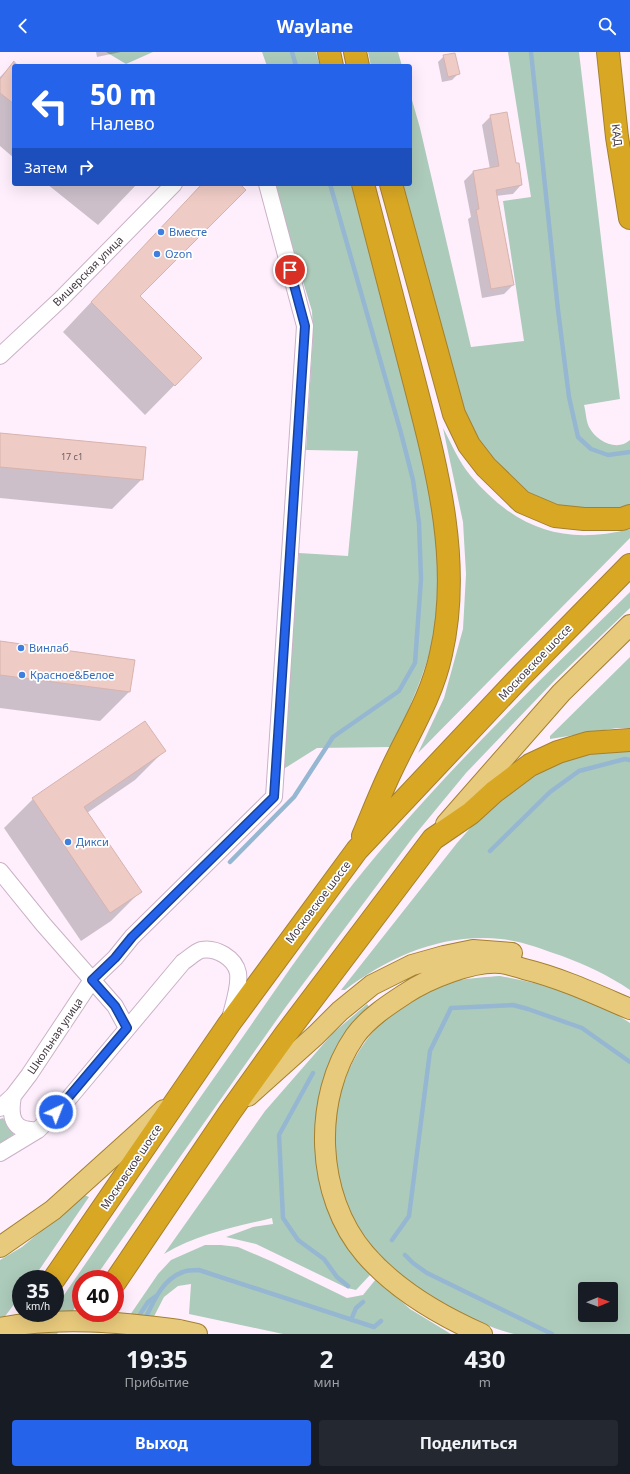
<!DOCTYPE html>
<html lang="ru">
<meta charset="utf-8">
<style>
:root{--surface:#171b24;--page:#242831;--text:#f1f3f6;--muted:#9ea1a6;--accent:#2563eb}
body{margin:0;font-family:"Noto Sans",sans-serif;background:var(--page);color:var(--text);height:100vh;display:flex;flex-direction:column;font-size:15px;white-space:nowrap}
*{box-sizing:border-box;margin:0}
p{font-size:13px;color:var(--muted)}
.icon{flex:none;width:22px;height:22px;fill:none;stroke:currentColor;stroke-width:2;stroke-linecap:round;stroke-linejoin:round}
.map{position:relative;height:1282px;overflow:hidden}
.details{display:flex;flex-direction:column;background:var(--surface);flex:1}
.details>*{flex:none}
.top-card{position:absolute;left:12px;top:12px;width:400px;height:122px;border-radius:4px;box-shadow:0 4px 16px #0002;background:#2563eb;color:#fff;overflow:hidden}
.needle{width:26px;rotate:89deg}
.tools{position:absolute;left:578px;top:1230px;display:grid;gap:8px}
.tools a{display:grid;place-items:center;width:40px;height:40px;border-radius:4px;background:var(--surface);box-shadow:0 4px 16px #0002;font-size:20px}
.speed{position:absolute;left:12px;top:1218px;display:flex;gap:8px;font-size:20px;font-weight:700;text-align:center}
.speed>*{display:grid;place-content:center;width:52px;height:52px;border-radius:50%;background:var(--surface);box-shadow:0 4px 16px #0002;line-height:1}
.speed small{font-size:10px;font-weight:400}
.speed .limit{border:6px solid #d22;background:#fff;color:#111}
.pin{position:absolute;display:grid;place-items:center;width:34px;height:34px;color:#fff;margin:-17px;border:2px solid #fff;border-radius:50%;box-shadow:0 1px 4px #0007}
.me{position:absolute;width:44px;margin:-22px;rotate:43deg;stroke-linejoin:round;filter:drop-shadow(0 0 3px #0008)}
.turn{display:flex;align-items:center;gap:14px;height:84px;padding:0 12px;font-size:18px}
.turn .icon{width:52px;height:52px;stroke-width:2.5}
.turn b{display:block;font-size:28px;line-height:34px}
.then{display:flex;align-items:center;height:38px;padding:0 12px;background:#0003;gap:8px;font-size:15px}
.eta{display:flex;justify-content:space-evenly;align-items:center;height:68px;text-align:center}
.eta b{font-size:24px;font-weight:700;line-height:28px}
.primary-button{display:flex;gap:8px;margin-top:auto;padding:8px 12px}
.primary-button a{flex:1;height:46px;border-radius:4px;background:var(--accent);color:#fff;font-size:16px;font-weight:700;line-height:46px;text-align:center}
.primary-button a+a{background:var(--page);color:var(--text)}
header{display:flex;justify-content:space-between;align-items:center;height:52px;padding:0 12px;background:var(--accent);color:#fff;font-size:18px;font-weight:700}
.map>svg:first-child{display:block}
</style>
<header><svg class="icon" aria-label="back" viewBox="0 0 24 24"><path d="M15 5l-7 7 7 7"/></svg>Waylane<svg class="icon" aria-label="search" viewBox="0 0 24 24"><circle cx="10" cy="10" r="6"/><path d="M15 15l6 6"/></svg></header>
<div class="map">
<svg width="630" height="1282" viewBox="0 0 630 1282">
<rect width="100%" height="100%" fill="#ffeffd"/>
<path fill="#adcbbb" fill-rule="evenodd" d="M106,0H153L126,12Z
M262,0H316L320,14H267Z
M368,0H398L402,14H371Z
M508,0H579L620,347L584,353C586,360 586,369 589,375C596,389 617,400 630,388V456L605,460L552,454L528,442L488,406L470,376L457,345L399,132H410V41L420,76L471,295L524,289L503,149L531,145Z
M273,132H351C367,192 383,251 398,311C420,393 445,480 436,567C432,610 409,655 392,695L317,696L282,718L299,501L348,504L358,399L306,398L313,283L312,259Z
M443,376C451,391 459,410 470,423C515,476 562,494 630,477V486L418,701L444,646L463,577L466,522L463,470Z
M630,540V556L555,628L466,721L414,784L285,956L94,1227H81V1247L57,1282H37L51,1261H55V1256C117,1166 179,1075 242,986C278,934 314,881 353,832C437,727 534,634 630,540Z
M630,605V676H617L550,687V684Z
M630,695V938C608,923 586,913 562,904C542,897 522,889 501,887C443,881 390,904 345,938H341L457,791L488,756L555,708L585,700Z
M500,924C545,932 592,945 630,971V1282C603,1282 577,1282 550,1282C539,1282 525,1282 514,1282C492,1277 472,1266 452,1257C415,1238 379,1212 357,1176C353,1169 351,1161 348,1154C314,1073 345,979 425,939C447,927 475,926 500,924ZM585,1237H611V1263H585Z
M367,952L370,956L317,1088L371,1222L356,1238L347,1236L256,1192L226,1185L253,1175L273,1172L272,1166C235,1175 197,1182 164,1202L265,1059L333,981Z
M3,1066L14,1082L0,1092V1067Z
M84,1143L89,1145L33,1227H21V1243L0,1271V1208L22,1195Z
M205,1193H221L238,1195L273,1210L347,1246L363,1243L376,1227L410,1257L451,1282H283L189,1262L191,1232L178,1234L164,1245L145,1282H117L158,1222L171,1208Z"/>
<path fill="#0003" d="M96,0H121L97,5Z
M444,4L458,22L452,28L442,30L438,10Z
M15,10L19,14H14V106L0,94V25Z
M491,64L515,112L521,133L513,142L496,144L513,233L504,242L482,246L468,167L471,165L464,129L473,120L490,117L482,73Z
M47,132H137L98,173Z
M202,132H238L139,244L201,306L145,363L63,280Z
M0,382L142,427L112,457L0,446Z
M0,590L133,609L129,640L100,669L0,656Z
M164,699L135,728L87,761L140,840L111,869L81,889L4,776L33,747Z"/>
<g fill="none" stroke-linecap="round" stroke-linejoin="round">
<path stroke="#96b7d1" stroke-width="4.5" d="M292,0L296,14
M531,0L558,258L569,345L578,385L591,397L608,403L630,400
M490,799L550,740L579,719L625,707L630,708
M230,810L294,745L333,685L399,639L415,611L421,527L419,471L413,428L401,381L330,132
M313,1021L279,1083L283,1166L298,1188L324,1207L337,1225L348,1234
M392,1188L409,1164L430,999L451,956L513,953L528,957L582,976L630,1010
M405,1203L413,1211L427,1221L552,1282
M137,1267L148,1250L156,1244
M351,1268L356,1256L363,1250
M144,1269C153,1251 162,1227 183,1220C187,1218 194,1218 199,1218L374,1275L381,1269"/>
</g>
<path fill="#efcbc5" stroke="#d7b3ae" d="M455,1L460,22L448,25L443,3Z
M14,9V52L0,41V27Z
M507,60L516,111H519L522,133L496,138L514,233L491,237L476,158L479,157L473,119L499,114L490,63Z
M202,132H240L246,138L140,244L202,306L175,334L91,250Z
M0,381L146,395L143,428L0,415Z
M0,589L135,608L130,640L0,623Z
M145,669L166,699L84,755L142,840L110,861L32,746Z"/>
<g fill="none" stroke-linecap="round" stroke-linejoin="round">
<defs>
<path id="minor" d="M0,304L61,247L174,132
M0,819L43,872L115,954L127,976
M13,1044C9,1066 13,1080 38,1078
M0,1056L13,1044L29,1023L92,928L115,906L132,885L274,745L305,274L267,132
M0,1101L38,1078L65,1051L183,910C188,907 195,900 201,898C216,895 235,906 238,921C240,935 233,953 230,967"/>
<path id="major" d="M446,772L561,641L630,573
M248,1044L316,983L340,959L372,933L412,913L444,904L473,898L512,901
M0,1195L53,1158L164,1058
M179,1278L197,1282
M482,1282C439,1263 396,1238 365,1202C315,1144 312,1046 355,984C367,967 388,953 405,942C427,927 474,908 501,911C509,912 517,915 524,917C561,926 595,942 630,957"/>
<path id="highway" d="M329,0L332,14
M355,0L358,14
M608,0L617,85L630,166
M363,132C379,194 395,255 411,317C435,410 463,507 441,602C432,645 408,682 390,721C380,742 372,763 363,784
M391,132L454,362L469,393L486,415L522,450L555,464L584,467H622L630,464
M54,1227L229,972L357,798L520,625L630,513
M115,1230L230,1060L285,983L433,787L471,761L494,740L530,713L558,700L588,691L630,688"/>
</defs>
<use href="#minor" stroke="#cab1c7" stroke-width="18"/>
<use href="#major" stroke="#a4802e" stroke-width="22"/>
<use href="#highway" stroke="#a4802e" stroke-width="24"/>
<use href="#minor" stroke="#fff" stroke-width="16"/>
<use href="#major" stroke="#e8ca7c" stroke-width="20"/>
<use href="#highway" stroke="#d8a724" stroke-width="22"/>
<defs>
<path id="major-bridge" d="M0,1276C59,1264 120,1270 179,1278"/>
</defs>
<use href="#major-bridge" stroke="#a4802e" stroke-width="22" stroke-linecap="butt"/>
<use href="#major-bridge" stroke="#e8ca7c" stroke-width="20"/>
</g>
<g fill="none" stroke-linecap="round" stroke-linejoin="round">
<defs>
<path id="route" d="M56,1060L127,976L115,954L92,928L115,906L132,885L274,745L305,274L290,218"/>
</defs>
<use href="#route" stroke="#184099" stroke-width="10"/>
<use href="#route" stroke="#2563eb" stroke-width="7"/>
</g>
<g fill="#3f7fe0" stroke="#fff" stroke-width="1.5">
<circle cx="161" cy="180" r="4"/>
<circle cx="157" cy="202" r="4"/>
<circle cx="21" cy="596" r="4"/>
<circle cx="22" cy="623" r="4"/>
<circle cx="68" cy="790" r="4"/>
</g>
<g text-anchor="middle" stroke-width="3.5" stroke-linejoin="round" paint-order="stroke">
<g font-size="9" fill="#6d5d62">
<text x="72" y="408">17 с1</text>
</g>
<g font-size="11" fill="#423841" stroke="#fff">
<text transform="translate(617 83) rotate(83)" y="4">КАД</text>
<text transform="translate(88 219) rotate(-45)" y="4">Вишерская улица</text>
<text transform="translate(535 610) rotate(-46)" y="4">Московское шоссе</text>
<text transform="translate(318 850) rotate(-53)" y="4">Московское шоссе</text>
<text transform="translate(55 984) rotate(-56)" y="4">Школьная улица</text>
<text transform="translate(131 1115) rotate(-56)" y="4">Московское шоссе</text>
</g>
<g font-size="11" fill="#366cbe" stroke="#fff" text-anchor="start">
<text x="169" y="184">Вместе</text>
<text x="165" y="206">Ozon</text>
<text x="29" y="600">Винлаб</text>
<text x="30" y="627">Красное&amp;Белое</text>
<text x="76" y="794">Дикси</text>
</g>
</g>
</svg>
<div class="tools">
<a><svg class="needle" viewBox="-14 -14 28 28"><path d="M0-13l5 13h-10z" fill="#e53935"/><path d="M0 13l5-13h-10z" fill="#9ea1a6"/></svg></a>
</div>
<div class="speed"><div>35<small>km/h</small></div><div class="limit">40</div></div>
<div class="pin" style="left:290px;top:218px;background:#d93025"><svg class="icon" aria-label="arrive" viewBox="0 0 24 24"><path d="M6 21V4h12l-3 4 3 4H6"/></svg></div>
<svg class="me" style="left:56px;top:1060px" viewBox="-20 -20 40 40"><circle r="17" fill="#2563eb" stroke="#fff" stroke-width="3"/><path d="M0-11L8 9 0 5-8 9z" fill="#fff"/></svg>
<div class="top-card">
<div class="turn"><svg class="icon" aria-label="left" viewBox="0 0 24 24"><path d="M17 20v-9H6M10 6l-5 5 5 5"/></svg><div><b>50 m</b>Налево</div></div>
<div class="then">Затем<svg class="icon" aria-label="right" viewBox="0 0 24 24"><path d="M7 20v-9h11M14 6l5 5-5 5"/></svg></div>
</div>
</div>
<section class="details">
<div class="eta">
<div><b>19:35</b><p>Прибытие</p></div>
<div><b>2</b><p>мин</p></div>
<div><b>430</b><p>m</p></div>
</div>
<div class="primary-button"><a>Выход</a><a>Поделиться</a></div>
</section>
